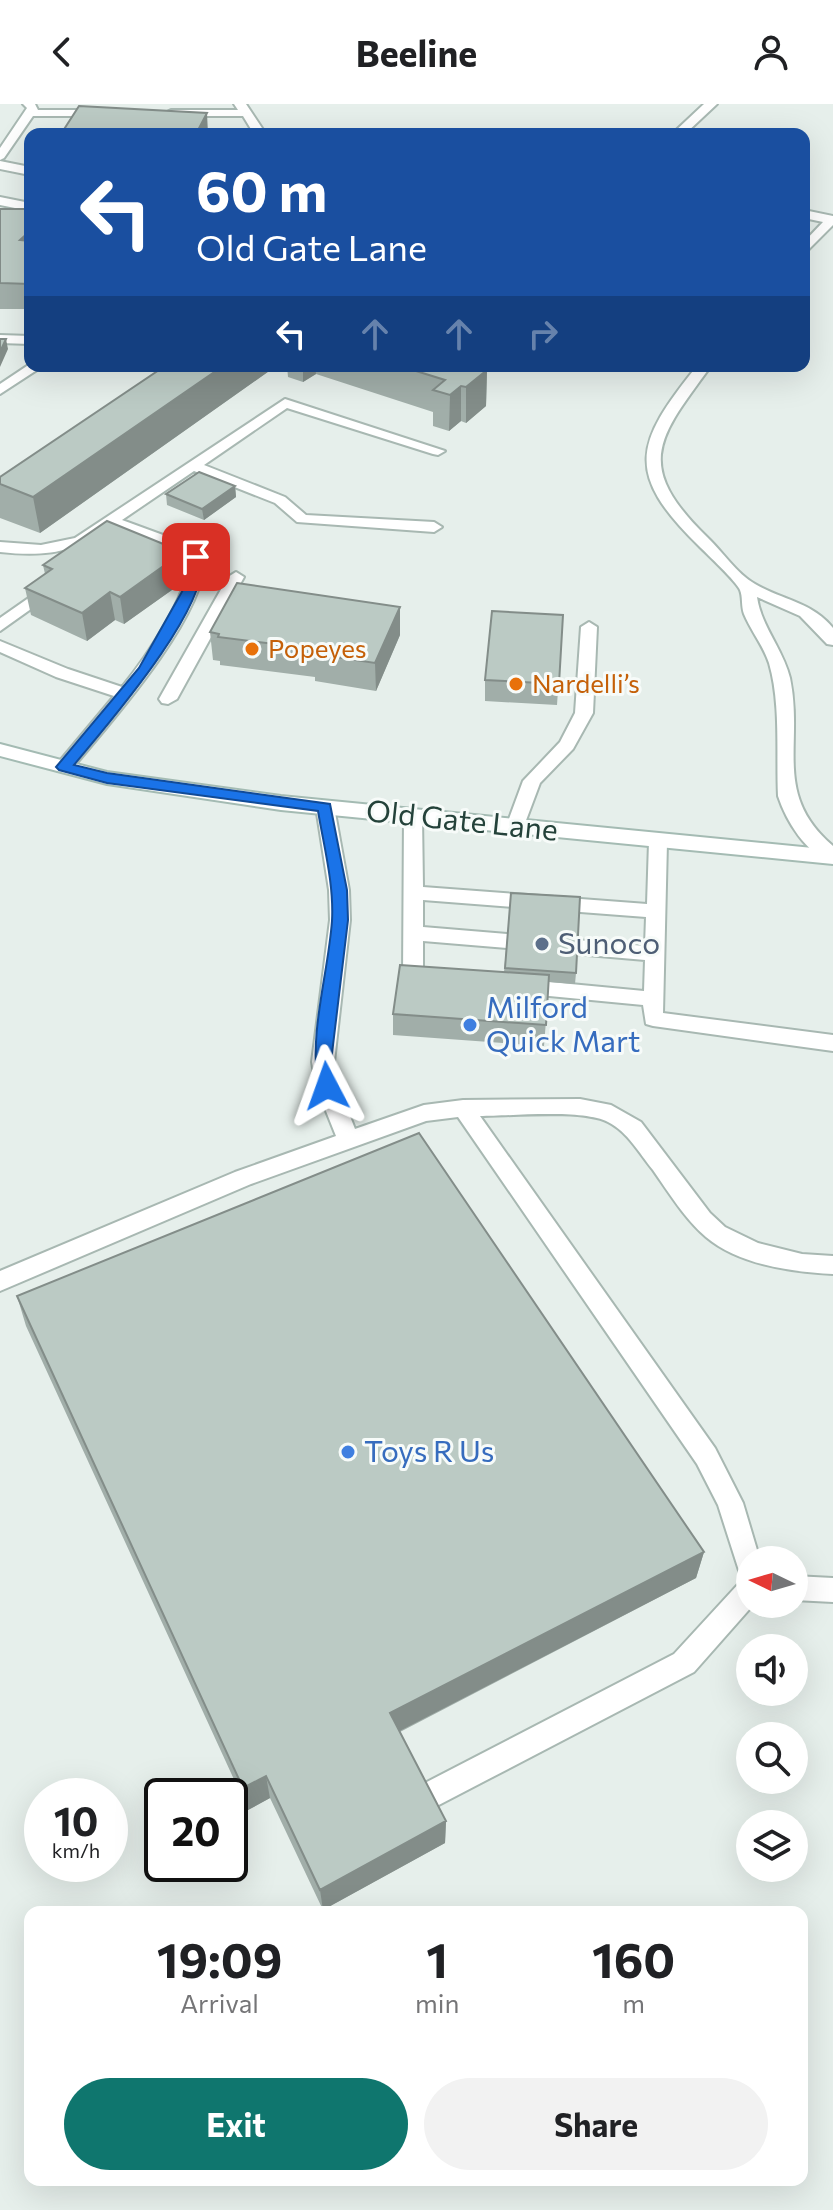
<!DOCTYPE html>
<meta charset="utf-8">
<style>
:root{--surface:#fff;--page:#f2f2f2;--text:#202124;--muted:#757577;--accent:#0f766e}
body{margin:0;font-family:Commissioner,sans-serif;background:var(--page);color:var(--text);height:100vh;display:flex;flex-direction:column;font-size:30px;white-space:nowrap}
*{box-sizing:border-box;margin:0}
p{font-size:26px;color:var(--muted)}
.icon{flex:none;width:44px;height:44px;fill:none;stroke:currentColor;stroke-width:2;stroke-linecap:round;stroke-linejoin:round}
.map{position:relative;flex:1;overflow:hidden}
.details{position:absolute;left:24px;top:1802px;width:784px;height:280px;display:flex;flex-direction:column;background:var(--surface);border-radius:16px;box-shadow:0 8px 32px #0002}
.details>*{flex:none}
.hud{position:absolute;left:24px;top:24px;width:786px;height:244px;border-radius:16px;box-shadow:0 8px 32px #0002;background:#1a4fa0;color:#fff;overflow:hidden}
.needle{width:52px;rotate:275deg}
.tools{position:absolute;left:736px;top:1442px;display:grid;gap:16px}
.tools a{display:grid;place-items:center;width:72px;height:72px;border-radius:50%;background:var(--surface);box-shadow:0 8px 32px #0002;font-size:40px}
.speed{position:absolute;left:24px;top:1674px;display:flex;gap:16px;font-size:40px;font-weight:700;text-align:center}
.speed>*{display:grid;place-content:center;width:104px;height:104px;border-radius:50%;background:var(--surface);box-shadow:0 8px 32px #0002;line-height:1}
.speed small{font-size:20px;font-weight:400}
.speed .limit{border:4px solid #111;border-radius:12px;background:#fff;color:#111}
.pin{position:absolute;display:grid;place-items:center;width:68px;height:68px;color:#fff;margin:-34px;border-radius:16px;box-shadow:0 4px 12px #0006}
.me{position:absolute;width:88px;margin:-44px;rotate:356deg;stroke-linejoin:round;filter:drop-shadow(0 0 6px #0008)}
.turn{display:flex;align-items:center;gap:28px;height:168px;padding:0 40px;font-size:36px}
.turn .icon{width:104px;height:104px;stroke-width:2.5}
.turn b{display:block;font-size:56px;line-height:68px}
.lanes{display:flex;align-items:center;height:76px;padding:0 40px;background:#0003;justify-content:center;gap:40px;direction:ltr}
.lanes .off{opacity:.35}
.eta{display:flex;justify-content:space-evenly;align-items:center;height:136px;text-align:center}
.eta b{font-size:48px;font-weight:700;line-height:56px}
.button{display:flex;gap:16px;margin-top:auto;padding:16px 40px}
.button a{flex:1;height:92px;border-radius:48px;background:var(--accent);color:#fff;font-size:32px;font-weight:700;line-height:92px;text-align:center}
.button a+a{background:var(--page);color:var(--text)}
header{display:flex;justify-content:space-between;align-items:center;height:104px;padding:0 40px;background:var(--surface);font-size:36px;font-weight:700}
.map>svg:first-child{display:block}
</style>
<header><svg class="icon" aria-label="back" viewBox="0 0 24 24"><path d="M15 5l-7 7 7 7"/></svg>Beeline<svg class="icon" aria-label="person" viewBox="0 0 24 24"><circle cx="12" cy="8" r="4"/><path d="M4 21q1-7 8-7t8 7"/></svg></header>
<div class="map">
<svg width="833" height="2106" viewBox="0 0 833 2106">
<rect width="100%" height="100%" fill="#e6efeb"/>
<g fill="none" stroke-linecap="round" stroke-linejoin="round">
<defs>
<path id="lane" d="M23,0H35L38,6H104L110,9L104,12H33L4,54L0,56V44L27,4Z
M234,0H246L266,30H254L243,12H171L165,9L171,6H238Z
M704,0H717L685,30H672Z
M0,57L30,63V71L0,65Z
M0,93L30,99V107L0,101Z
M804,106L833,112V121L804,150V138L823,118L804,114Z
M0,231L30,232V240L0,239Z
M30,260L43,262L0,290V280Z
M697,262H711C658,334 633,361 707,433C723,448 736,469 755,480C782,496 812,498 833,524V541L827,540L800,512L757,493C761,522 783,545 790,574C804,641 772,690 833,742V758C806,751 786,716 778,692C776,649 781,600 769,559C763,541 751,527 744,510C741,502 743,493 740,486C737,478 707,450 699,442C624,369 635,339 697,262Z
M285,295L445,347L438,351L433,350L287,304L204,361L285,393L306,411L434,418L442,423L434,428L297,418L275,399L194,367L122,416L193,442L204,453C209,509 107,623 70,667H58L55,663L58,659L114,592L56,573L0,548V537L68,565L122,583C144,556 191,489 188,454L181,448L112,423C74,449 45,453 0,448V438L41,441L75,434Z
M236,468L244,473L177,595L168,600L162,599L159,595L228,473Z
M53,477L61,482L59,485L0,527V514Z
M589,518L597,523L593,609L573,645L540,679L522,727H508L506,723L523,677L560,638L575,609L581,523Z
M325,697L334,703L349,786L350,816L334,958L338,982L355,1025L424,1001L463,996L580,995L611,1001L641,1018L710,1109L725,1123L758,1139L802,1150L833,1152V1170C792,1168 739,1161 706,1133C685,1115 669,1089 653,1066C639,1049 628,1028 608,1018C583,1005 510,1012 480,1012L715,1344L743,1399L760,1456H750V1500H754L694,1568L433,1704L423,1700L419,1690L423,1680L674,1550L742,1476L718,1401L697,1360L458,1013L426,1017L251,1080L0,1187V1167L235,1068L336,1032L316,982L312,958L330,816L329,786L316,703Z
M413,706L422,712L423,783L647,800L649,738L658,732L665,734L667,738L663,909L833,931V947L653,922L646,920L643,901L518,889L511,887L508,882L511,877L518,875L644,887L645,856L576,850L566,843L576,836L645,842L646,813L423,796V823L507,830L517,837L507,844L423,837V866L439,869L442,874L439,879L432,881L406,877L403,872L404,712Z
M794,1472L833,1474V1498L794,1496Z"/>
<path id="secondary" d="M0,640L107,668L281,692L833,746V760L281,706L107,680L0,652Z"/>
</defs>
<use href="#lane" stroke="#a8b8b2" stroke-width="4"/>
<use href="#secondary" stroke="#a4bbb3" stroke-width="4"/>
<use href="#lane" fill="#fff" fill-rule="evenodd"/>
<use href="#secondary" fill="#fff" fill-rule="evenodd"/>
</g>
<path fill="#a1aea9" d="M0,105H30V205H0Z
M165,262H271L272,265L40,429L0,414V373Z
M287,262H473L487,266L486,302L466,319L461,317L449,327L433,322V308L316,270L303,278L288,273Z
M235,382L236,393L204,416L167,401L166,390Z
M183,448L186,476L124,520L115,516L87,537L31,511L25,484L45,470L43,461Z
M400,503V531L376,587L315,577V573L220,561V557L213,556L210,528Z
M563,511L557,601L485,597V576Z
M511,789L576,869L575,880L549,878L544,942L393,931V910L504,868Z
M17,1192L704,1448L696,1474L400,1628L446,1717L445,1739L323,1806L270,1694L248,1706L26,1222Z"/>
<path fill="#838d89" d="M207,9L208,30H196Z
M30,127V165L20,136Z
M6,235L8,245L0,263V248Z
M223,262H271L272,265L40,429L33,393Z
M303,262H315L316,270L303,278Z
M487,266L486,302L466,319V283Z
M461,282V317L449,327L450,291Z
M235,382L236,393L204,416L202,405Z
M183,448L186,476L124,520L120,493Z
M110,488L115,516L87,537L82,509Z
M400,503V531L376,587L375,559Z
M704,1448L696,1474L390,1632V1609Z
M266,1672L270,1694L248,1706L243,1684Z
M446,1717L445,1739L323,1806L320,1786Z"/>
<path fill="#bbcac4" stroke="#838d89" stroke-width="2" d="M79,2L207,9L196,30H61Z
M0,105H30V127L20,136L30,137V145L27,147H30V180L0,179Z
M0,235H6L0,248Z
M165,262H223L33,393L0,380V373Z
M400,262H473L487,266L466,283L461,282L450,291L433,286L445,276Z
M199,368L235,382L202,405L166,390Z
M107,417L183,448L120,493L110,488L82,509L25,484L52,465L43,461Z
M237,479L400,503L375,559L314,550L316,545L218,533L219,530L210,528Z
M492,507L563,511L559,580L485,576Z
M511,789L580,793L576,869L505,864Z
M400,861L549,871L546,921L393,910Z
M419,1029L704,1448L390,1609L446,1717L320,1786L266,1672L243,1684L17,1192Z"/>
<path fill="#1a73e8" stroke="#114b97" stroke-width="2" d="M196,449L202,453C210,504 107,621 74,661L107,669L330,700L347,786L348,816L331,958L336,982L327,989L318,982C309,928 328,871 332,817C334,780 324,743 318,707L107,679L59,666L56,663L139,564L184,484L191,466L189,453Z"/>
<g fill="#e8710a" stroke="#f7fbf9" stroke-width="3">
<circle cx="252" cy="545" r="8"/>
<circle cx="516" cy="580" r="8"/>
</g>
<circle fill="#5c6f8a" stroke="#f7fbf9" stroke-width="3" cx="542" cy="840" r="8"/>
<g fill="#3f7fe0" stroke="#f7fbf9" stroke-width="3">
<circle cx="470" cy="921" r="8"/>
<circle cx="348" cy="1348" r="8"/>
</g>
<g text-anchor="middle" stroke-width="6" stroke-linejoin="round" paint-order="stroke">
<g font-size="26" fill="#c56008" stroke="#f7fbf9" text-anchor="start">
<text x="268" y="554">Popeyes</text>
<text x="532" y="589">Nardelli’s</text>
</g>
<g font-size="30" fill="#24423a" stroke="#f7fbf9">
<text transform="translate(462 717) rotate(6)" y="10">Old Gate Lane</text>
</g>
<g font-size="30" fill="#4e5e75" stroke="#f7fbf9" text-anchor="start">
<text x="558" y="850">Sunoco</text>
</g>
<g font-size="30" fill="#366cbe" stroke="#f7fbf9" text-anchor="start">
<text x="486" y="914">Milford<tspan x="486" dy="34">Quick Mart</tspan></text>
<text x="364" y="1358">Toys R Us</text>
</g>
</g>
</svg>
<div class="tools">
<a><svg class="needle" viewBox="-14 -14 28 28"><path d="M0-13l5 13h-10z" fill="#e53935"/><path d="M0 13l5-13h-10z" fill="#757577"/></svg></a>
<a><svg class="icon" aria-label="sound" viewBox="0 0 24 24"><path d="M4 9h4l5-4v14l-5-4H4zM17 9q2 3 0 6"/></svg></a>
<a><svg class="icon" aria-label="search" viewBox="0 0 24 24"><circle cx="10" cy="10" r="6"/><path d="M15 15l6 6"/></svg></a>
<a><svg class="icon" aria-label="layers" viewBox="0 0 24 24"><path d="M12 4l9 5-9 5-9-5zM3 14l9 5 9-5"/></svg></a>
</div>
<div class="speed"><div>10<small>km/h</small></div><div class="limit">20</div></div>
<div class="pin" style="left:196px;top:453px;background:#d93025"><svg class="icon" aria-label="arrive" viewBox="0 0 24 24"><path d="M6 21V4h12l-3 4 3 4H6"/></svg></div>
<svg class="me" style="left:327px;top:982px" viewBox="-20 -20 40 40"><path d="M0-17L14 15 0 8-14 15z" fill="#1a73e8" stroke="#fff" stroke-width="4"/></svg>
<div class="hud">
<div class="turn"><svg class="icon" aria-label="left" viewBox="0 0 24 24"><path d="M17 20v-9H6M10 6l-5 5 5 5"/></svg><div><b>60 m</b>Old Gate Lane</div></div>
<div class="lanes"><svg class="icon" aria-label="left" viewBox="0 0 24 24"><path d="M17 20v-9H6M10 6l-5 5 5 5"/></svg><svg class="icon off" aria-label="ahead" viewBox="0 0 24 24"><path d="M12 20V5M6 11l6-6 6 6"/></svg><svg class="icon off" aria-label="ahead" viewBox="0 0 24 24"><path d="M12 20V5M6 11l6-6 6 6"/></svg><svg class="icon off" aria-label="right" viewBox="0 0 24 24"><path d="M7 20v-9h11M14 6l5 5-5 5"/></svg></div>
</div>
<section class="details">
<div class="eta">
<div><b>19:09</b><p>Arrival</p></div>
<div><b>1</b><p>min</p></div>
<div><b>160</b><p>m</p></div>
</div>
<div class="button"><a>Exit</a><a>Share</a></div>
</section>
</div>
